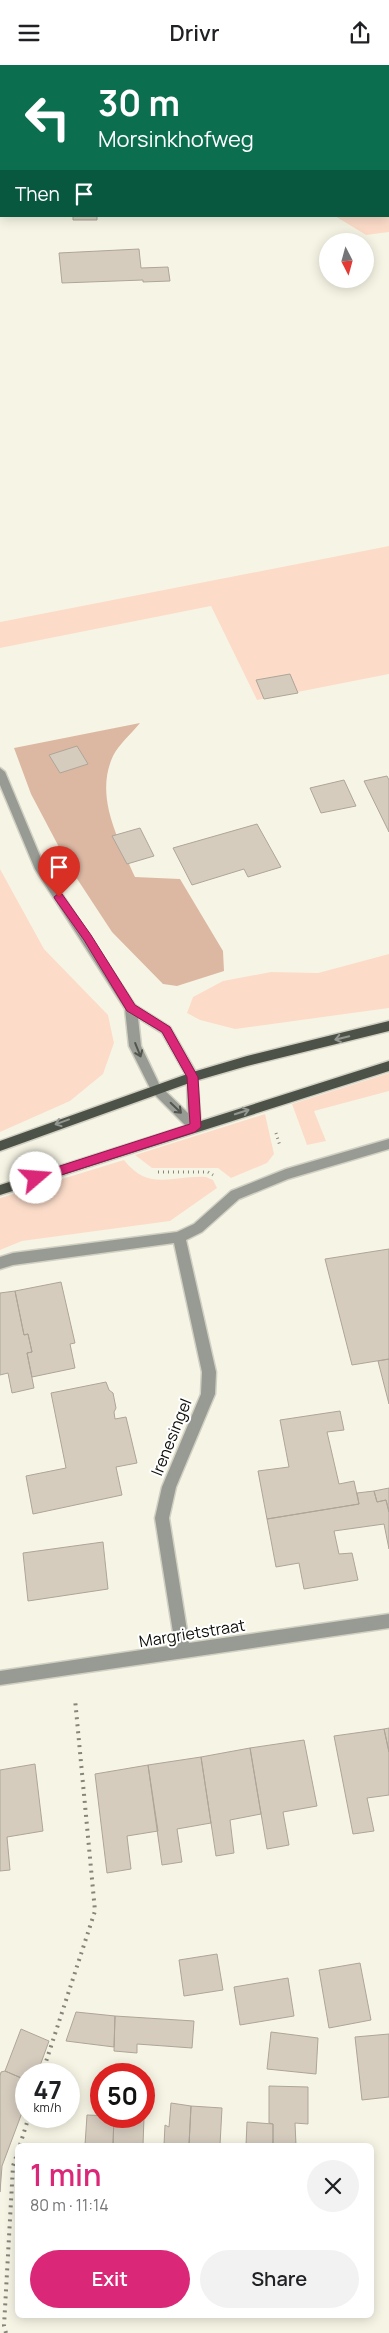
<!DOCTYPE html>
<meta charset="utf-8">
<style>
:root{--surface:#fff;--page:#f2f2f2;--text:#202124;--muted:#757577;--accent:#db2777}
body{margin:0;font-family:Manrope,sans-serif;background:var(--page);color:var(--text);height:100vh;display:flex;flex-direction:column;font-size:19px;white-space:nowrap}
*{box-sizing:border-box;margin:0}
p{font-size:16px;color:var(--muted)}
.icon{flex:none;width:28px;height:28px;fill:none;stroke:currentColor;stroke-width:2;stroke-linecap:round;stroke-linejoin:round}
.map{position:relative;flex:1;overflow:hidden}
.details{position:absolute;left:15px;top:2078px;width:359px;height:175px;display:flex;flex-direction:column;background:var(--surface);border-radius:8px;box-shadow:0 2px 12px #0003}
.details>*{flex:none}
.top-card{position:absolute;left:0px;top:0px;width:390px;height:152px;box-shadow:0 2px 12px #0003;background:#0b6e4f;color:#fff;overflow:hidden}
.needle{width:32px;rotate:174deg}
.controls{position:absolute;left:319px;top:168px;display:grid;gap:10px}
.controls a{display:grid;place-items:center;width:55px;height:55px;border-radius:50%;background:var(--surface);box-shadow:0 2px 12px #0003;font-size:25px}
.speed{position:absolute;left:15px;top:1998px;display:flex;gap:10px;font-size:25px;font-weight:700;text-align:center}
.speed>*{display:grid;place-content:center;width:65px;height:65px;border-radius:50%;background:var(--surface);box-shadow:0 2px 12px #0003;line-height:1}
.speed small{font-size:12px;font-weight:400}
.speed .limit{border:8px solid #d22;background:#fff;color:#111}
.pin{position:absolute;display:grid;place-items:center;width:42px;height:42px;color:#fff;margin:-51px -21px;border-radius:50% 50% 50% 0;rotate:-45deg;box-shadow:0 0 5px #0007}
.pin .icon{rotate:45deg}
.me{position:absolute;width:55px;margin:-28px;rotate:72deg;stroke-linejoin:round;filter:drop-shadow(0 0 4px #0008)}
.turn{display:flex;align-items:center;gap:18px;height:105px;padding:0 15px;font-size:22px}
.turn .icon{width:65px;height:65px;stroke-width:2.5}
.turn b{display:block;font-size:35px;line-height:42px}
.then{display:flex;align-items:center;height:48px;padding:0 15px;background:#0003;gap:10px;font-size:19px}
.round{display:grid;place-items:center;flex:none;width:52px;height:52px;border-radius:26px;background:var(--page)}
.summary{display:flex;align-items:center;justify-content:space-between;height:85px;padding:0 15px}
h1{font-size:30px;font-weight:600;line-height:38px;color:var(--accent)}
.primary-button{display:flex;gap:10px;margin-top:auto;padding:10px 15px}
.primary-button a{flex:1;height:58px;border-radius:30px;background:var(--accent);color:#fff;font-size:20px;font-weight:600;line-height:58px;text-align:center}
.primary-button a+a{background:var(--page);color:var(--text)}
header{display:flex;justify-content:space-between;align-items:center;height:65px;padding:0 15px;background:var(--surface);font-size:22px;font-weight:600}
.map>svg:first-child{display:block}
</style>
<header><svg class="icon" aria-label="menu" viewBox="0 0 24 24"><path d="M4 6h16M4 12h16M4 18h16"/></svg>Drivr<svg class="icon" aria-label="share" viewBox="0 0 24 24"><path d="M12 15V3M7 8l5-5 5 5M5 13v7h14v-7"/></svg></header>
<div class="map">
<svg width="389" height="2268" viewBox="0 0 389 2268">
<rect width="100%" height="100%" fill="#f6f5e5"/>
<path fill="#fcdcc9" d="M26,0H389V167L366,170L335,151H389V1Z
M389,481V609L257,635L211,541L0,583V557Z
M0,804L44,884L108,950L114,978L103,1009L70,1036L0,1067Z
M389,889V943L235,964L200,955L187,948L193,932L223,916L271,907L318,908Z
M389,1008V1026L314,1046L326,1076L307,1080L292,1039Z
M265,1049L274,1089L267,1098L231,1113L218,1103H152L135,1090Z
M124,1095C149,1127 172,1110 206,1112L213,1115L217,1123L170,1156L22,1176L0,1185V1133Z"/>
<path fill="#dcb8a3" d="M140,658C132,668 119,679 113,691C94,732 119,775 135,812L180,814L223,886L224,906L177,921L163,919L112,867L70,803L31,729L14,683Z"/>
<path fill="#d5ccbe" stroke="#aea598" d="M73,151H97V155H73Z
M139,184L141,203L168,202L170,216L143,217V215L62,218L59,188Z
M290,609L298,628L264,634L256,615Z
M77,681L88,699L60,708L49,690Z
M387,711L389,715V767L364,716Z
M344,715L356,741L321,748L310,723Z
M257,759L281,802L248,812L244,804L192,820L173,783Z
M140,763L154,791L127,799L112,771Z
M389,1184V1294L352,1300L325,1194Z
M61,1217L75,1278L70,1279L75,1303L32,1312L27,1288L32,1287L28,1269L24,1270L15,1226Z
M15,1226L24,1270L28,1269L32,1287L27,1288L34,1323L12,1328L8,1308L0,1310V1228Z
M389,1294V1339L378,1296Z
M106,1317L109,1325L113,1328L116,1343L114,1347L115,1354L126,1352L137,1398L116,1402L122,1430L33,1449L26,1411L66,1403L51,1328Z
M340,1346L344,1365L327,1367L339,1419L354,1416L359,1439L267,1454L258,1406L289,1402L280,1355Z
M389,1423V1447L386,1435L377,1437L374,1426Z
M374,1426L377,1437L386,1435L389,1447V1484L384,1459L334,1466L339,1489L352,1488L358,1515L304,1524L299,1498L276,1502L267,1454L359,1439L357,1428Z
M103,1477L108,1524L28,1536L23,1488Z
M389,1663V1687L384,1664Z
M384,1664L389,1687V1730L367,1733L374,1766L353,1769L334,1671Z
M304,1675L317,1741L283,1747L289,1780L267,1784L250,1683Z
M250,1683L261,1749L230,1755L234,1788L216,1791L201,1692Z
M201,1692L211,1758L177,1764L182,1797L162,1800L148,1700Z
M35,1699L43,1766L7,1772L10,1805L0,1806V1705Z
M148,1700L158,1766L127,1771L131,1804L107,1808L95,1709Z
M217,1889L223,1925L184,1931L179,1895Z
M360,1898L371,1955L329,1963L319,1905Z
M288,1913L294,1951L240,1960L234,1922Z
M76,1947L115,1951L114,1982L66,1976Z
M115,1951L194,1956L192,1983L137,1979V1988L114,1986Z
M21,1964L49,1976L37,2009H26V2015L5,2006Z
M271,1967L318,1973L316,2009L267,2004Z
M389,1969V2032L362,2035L355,1972Z
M5,2006L26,2015V2037L2,2101L0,2127V2011L1,2007Z
M269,2021L308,2022V2059L295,2058L296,2080H273V2059L269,2058Z
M171,2038L191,2041L189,2080H164L165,2060L169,2062Z
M191,2041L222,2043L220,2080H189Z
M87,2050L114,2051L113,2080H85Z
M114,2051L144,2052L143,2080H113Z
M247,2057L273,2059V2080H246Z"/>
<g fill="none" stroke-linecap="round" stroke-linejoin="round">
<defs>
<path id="minor" d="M0,703L5,707L45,803L135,940L170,962L197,1009L201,1062L199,1066H191L152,1027L129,981L125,944L35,804L0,720ZM138,953L162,968L187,1012L188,1048L160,1021L141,981Z
M389,1074V1084L288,1114L239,1134L202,1167L186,1175L216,1307L215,1329L176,1422L169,1453L189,1578L389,1549V1563L0,1620V1606L175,1580L155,1453L162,1422L201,1329L202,1307L174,1178L13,1200L0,1204V1192L13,1188L177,1167L194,1159L231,1126L286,1104Z"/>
<path id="major" d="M389,956V966L247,1001L195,1016L0,1086V1076L193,1007L247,991Z
M389,996V1006L0,1130V1120Z"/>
</defs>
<use href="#minor" stroke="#d1d0c2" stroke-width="3"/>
<use href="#major" stroke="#d1d0c2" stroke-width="3"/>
<path stroke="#85857a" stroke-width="3" stroke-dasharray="1 4" stroke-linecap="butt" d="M276,1068L280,1081
M158,1107H208L213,1110"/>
<path stroke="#85857a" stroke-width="4" stroke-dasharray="2 5" stroke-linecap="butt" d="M42,2009L95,1846L75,1634
M20,2080L29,2051
M6,2268L4,2261L13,2101L18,2086"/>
<use href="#minor" fill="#979b94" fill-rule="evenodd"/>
<use href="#major" fill="#4d5248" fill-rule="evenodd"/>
</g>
<defs><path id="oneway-shaft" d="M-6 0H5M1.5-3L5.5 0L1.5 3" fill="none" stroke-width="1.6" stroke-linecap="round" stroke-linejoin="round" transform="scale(1.25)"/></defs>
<g stroke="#949791">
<use href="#oneway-shaft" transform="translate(342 973) rotate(166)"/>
<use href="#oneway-shaft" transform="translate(242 1047) rotate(-18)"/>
<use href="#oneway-shaft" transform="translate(62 1057) rotate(160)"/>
</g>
<g stroke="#52544e">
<use href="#oneway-shaft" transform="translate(138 985) rotate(68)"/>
<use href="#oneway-shaft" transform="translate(176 1043) rotate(44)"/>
</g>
<path fill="#db2777" stroke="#8e194d" d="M59,828L62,829L91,870L135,940L170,962L198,1012L201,1062L195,1067L36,1118L30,1113L32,1110L190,1059L187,1012L162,967L127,946L84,875L55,834L54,832Z"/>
<g text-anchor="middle" stroke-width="4" stroke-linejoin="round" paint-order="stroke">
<g font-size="16" fill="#0e0e08" stroke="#fff">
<text transform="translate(171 1372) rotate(-68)" y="6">Irenesingel</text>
<text transform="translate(192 1568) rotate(-9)" y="6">Margrietstraat</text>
</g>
</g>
</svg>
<div class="controls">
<a><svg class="needle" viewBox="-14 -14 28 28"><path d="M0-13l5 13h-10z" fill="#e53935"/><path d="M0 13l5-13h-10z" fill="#757577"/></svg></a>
</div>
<div class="speed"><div>47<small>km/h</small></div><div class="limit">50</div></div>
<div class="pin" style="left:59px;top:832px;background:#d93025"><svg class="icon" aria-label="arrive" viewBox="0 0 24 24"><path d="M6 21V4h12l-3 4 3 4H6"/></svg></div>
<svg class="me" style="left:36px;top:1113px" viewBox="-20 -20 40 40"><circle r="19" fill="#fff"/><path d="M0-13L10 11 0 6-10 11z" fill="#db2777"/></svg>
<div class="top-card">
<div class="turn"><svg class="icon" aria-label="left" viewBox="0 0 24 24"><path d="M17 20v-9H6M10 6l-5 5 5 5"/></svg><div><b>30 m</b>Morsinkhofweg</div></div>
<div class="then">Then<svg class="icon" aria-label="arrive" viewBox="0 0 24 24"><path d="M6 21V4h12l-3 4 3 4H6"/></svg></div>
</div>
<section class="details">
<div class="summary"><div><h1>1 min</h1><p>80 m · 11:14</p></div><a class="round"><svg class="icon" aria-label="close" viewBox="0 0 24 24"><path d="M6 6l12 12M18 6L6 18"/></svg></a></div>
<div class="primary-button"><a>Exit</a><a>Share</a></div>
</section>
</div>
